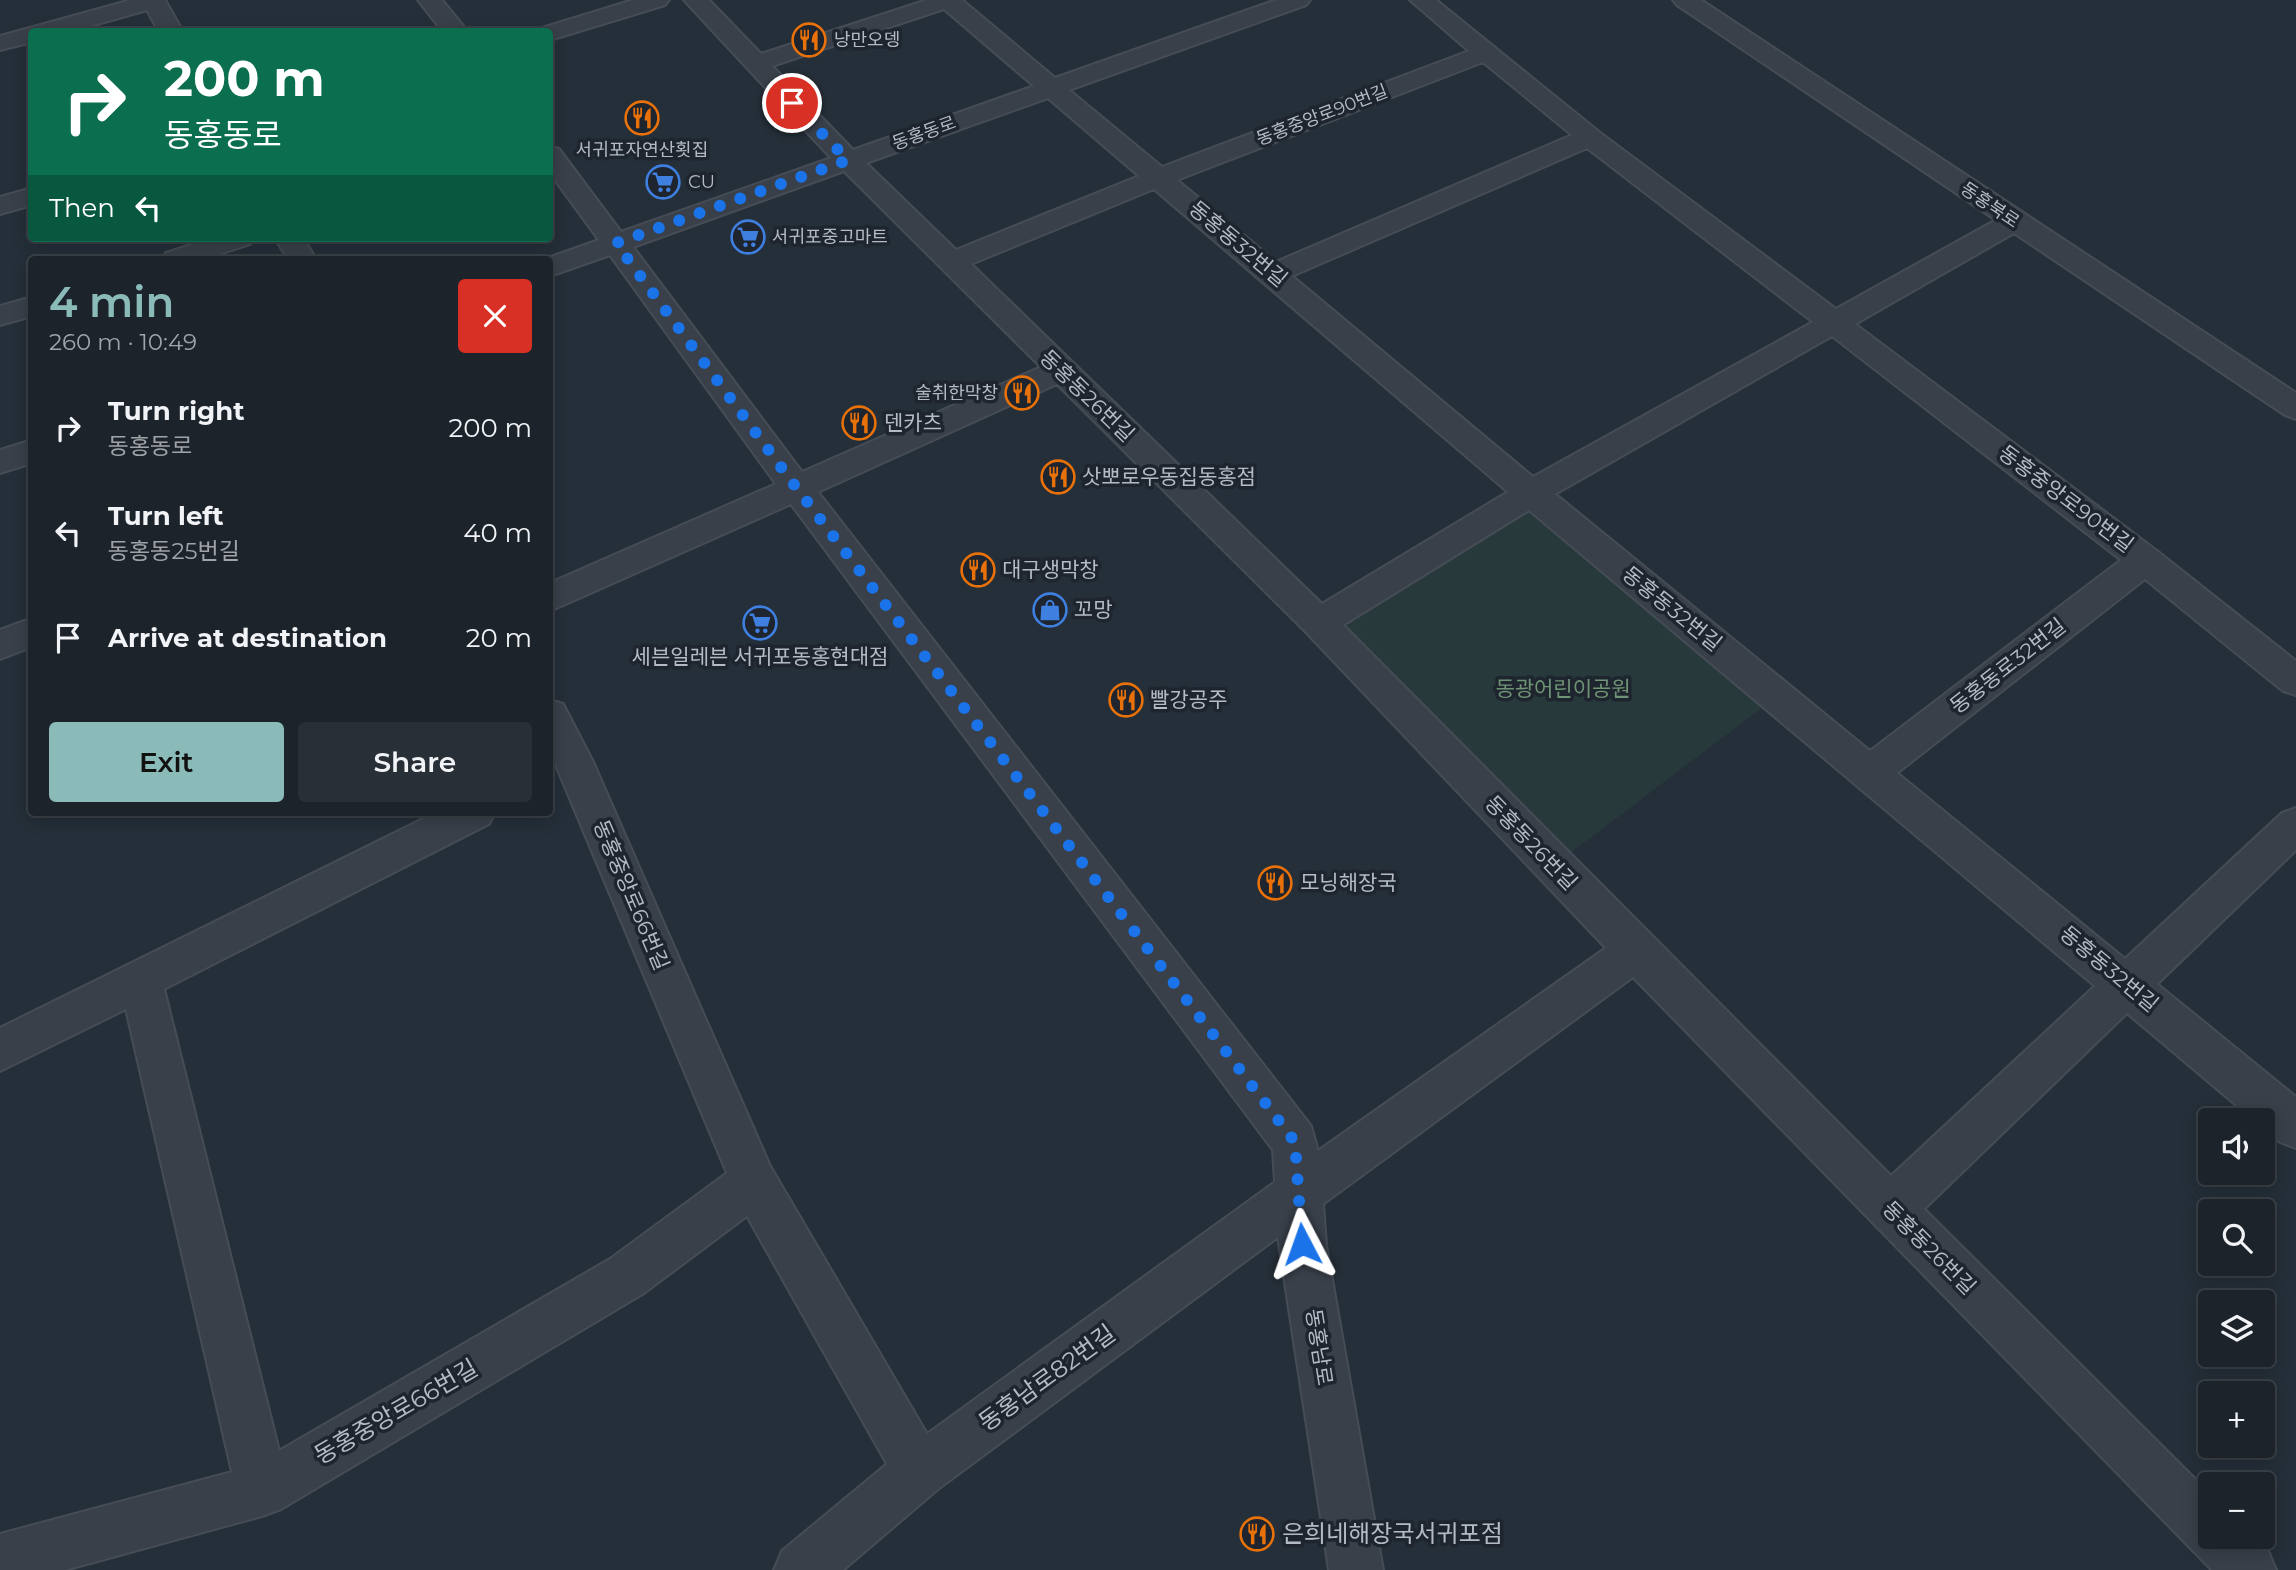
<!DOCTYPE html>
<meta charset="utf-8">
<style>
:root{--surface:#1c232b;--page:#292f37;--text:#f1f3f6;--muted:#a0a4a9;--line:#3a4047;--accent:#8bbbb9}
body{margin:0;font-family:Montserrat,"Noto Sans KR",sans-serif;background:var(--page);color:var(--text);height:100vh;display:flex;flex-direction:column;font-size:26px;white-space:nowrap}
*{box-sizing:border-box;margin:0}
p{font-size:23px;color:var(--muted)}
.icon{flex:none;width:38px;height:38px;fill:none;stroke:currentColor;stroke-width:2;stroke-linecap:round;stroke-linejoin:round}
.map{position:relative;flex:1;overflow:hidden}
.panel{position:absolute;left:28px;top:256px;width:525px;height:560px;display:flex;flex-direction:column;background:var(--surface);border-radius:7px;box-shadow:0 4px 18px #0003,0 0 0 2px var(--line)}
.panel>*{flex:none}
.hud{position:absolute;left:28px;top:28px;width:525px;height:214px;border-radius:7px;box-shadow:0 4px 18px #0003,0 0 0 2px var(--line);background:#0b6e4f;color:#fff;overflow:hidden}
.controls{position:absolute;left:2198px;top:1108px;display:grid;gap:14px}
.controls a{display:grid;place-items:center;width:77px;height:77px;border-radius:7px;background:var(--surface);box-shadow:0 4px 18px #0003,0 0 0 2px var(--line);font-size:35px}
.pin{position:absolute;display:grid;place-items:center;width:60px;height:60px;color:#fff;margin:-30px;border:4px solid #fff;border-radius:50%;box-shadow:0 2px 7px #0007}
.me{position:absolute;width:77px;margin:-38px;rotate:356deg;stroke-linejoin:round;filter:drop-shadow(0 0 5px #0008)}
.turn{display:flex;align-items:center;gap:24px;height:147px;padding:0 21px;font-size:32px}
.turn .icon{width:91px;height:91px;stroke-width:2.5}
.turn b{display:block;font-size:49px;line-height:60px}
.then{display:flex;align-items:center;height:66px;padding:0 21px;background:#0003;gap:14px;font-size:26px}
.round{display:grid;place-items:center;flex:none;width:74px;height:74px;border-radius:7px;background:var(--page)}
.overview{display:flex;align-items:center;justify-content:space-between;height:119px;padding:0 21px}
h1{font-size:42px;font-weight:600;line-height:52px;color:var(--accent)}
.button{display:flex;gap:14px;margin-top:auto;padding:14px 21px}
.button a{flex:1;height:80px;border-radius:7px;background:var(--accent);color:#111;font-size:28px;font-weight:600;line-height:80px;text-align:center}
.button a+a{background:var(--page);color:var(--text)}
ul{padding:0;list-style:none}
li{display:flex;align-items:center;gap:21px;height:105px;padding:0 21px}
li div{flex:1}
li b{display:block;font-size:26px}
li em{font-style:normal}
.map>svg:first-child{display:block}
</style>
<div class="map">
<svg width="2296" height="1570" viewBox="0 0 2296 1570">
<rect width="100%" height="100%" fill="#252f39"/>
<path fill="#27393a" d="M1531,493L1778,696L1553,866L1319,623Z"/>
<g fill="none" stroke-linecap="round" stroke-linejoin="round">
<defs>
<path id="minor" d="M131,0H165L183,32H159L147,10L69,32H32V42L0,50V36Z
M418,0H442L468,32H443Z
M633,0H669L665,5L550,40V32H539L542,28Z
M684,0H709L761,54L927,0H962L1055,78L1276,0H1310L1306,5L1069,90L1162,167L1469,51L1410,0H1436L1599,132L1836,309L1996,220L1677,5L1673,0H1701L2296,393V419L2285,415L2014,233L1855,324L2157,551L2296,661V695L2283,691L2145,579L1897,773L2125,959L2282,813L2296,808V850L2157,984L2296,1097V1148L2280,1142L2263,1127V1120H2254L2127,1013L1924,1209L2210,1494V1536H2254L2268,1551L2276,1570H2212L1633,977L1323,1204L1326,1245L1383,1570H1329L1278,1237L938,1489L843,1570H774L782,1551L887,1464L747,1216L644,1293L281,1509L262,1516L65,1570H0V1534L232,1472L126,1009L0,1071V1028L437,812H495L489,824L164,989L279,1451L610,1259L727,1173L550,751V700L563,704L593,762L770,1166L927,1434L1275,1182L1273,1150L791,504L550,611V583L776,484L610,255L550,276V259H545L599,240L550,173V147L559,149L621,232L831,158ZM944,9L1034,86L853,150L772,66ZM1483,62L1572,135L1276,262L1177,180ZM1048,98L1139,176L956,250L866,163ZM1587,148L1813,322L1533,477L1292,276ZM844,171L1041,367L802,472L633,247ZM1154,189L1508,492L1322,604L971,264ZM1832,336L2121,560L1870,751L1555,494ZM1057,384L1307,633L1606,948L1318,1151L1311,1126L818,492ZM1529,510L2095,986L1891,1176L1343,625Z
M32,188V205L0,214V197Z
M212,238H254L250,244L204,259H162L166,253Z
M275,238H303L316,259H288Z
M32,297V316L0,325V306Z
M32,440V463L0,473V450Z
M32,618V647L0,659V630Z"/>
</defs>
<use href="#minor" stroke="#454c56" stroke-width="4"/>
<use href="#minor" fill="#39404a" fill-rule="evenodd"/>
</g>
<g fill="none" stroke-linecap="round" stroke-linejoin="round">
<path stroke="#1a73e8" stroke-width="12" stroke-dasharray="0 21.6" d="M792,103L848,160L616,243L795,486L1295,1142L1302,1244"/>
</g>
<defs>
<symbol id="restaurant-ring" viewBox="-11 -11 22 22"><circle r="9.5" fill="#1e252f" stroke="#e8710a" stroke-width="1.5"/><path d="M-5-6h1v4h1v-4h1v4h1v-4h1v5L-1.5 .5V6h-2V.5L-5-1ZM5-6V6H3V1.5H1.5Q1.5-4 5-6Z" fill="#e8710a"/></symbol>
<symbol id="supermarket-ring" viewBox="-11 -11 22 22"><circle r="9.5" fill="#1e252f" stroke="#3f7fe0" stroke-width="1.5"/><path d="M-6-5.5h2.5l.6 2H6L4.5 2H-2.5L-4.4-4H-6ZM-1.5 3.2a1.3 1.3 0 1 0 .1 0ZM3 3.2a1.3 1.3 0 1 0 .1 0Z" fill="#3f7fe0"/></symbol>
<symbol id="shop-ring" viewBox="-11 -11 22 22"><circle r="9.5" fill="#1e252f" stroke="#3f7fe0" stroke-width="1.5"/><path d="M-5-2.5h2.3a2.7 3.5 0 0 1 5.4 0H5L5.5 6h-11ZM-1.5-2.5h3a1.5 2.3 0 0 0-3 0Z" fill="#3f7fe0"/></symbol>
</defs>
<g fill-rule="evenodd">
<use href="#restaurant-ring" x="790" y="21" width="38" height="38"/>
<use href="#restaurant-ring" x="623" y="99" width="38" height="38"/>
<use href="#supermarket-ring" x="644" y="163" width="38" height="38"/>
<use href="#supermarket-ring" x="729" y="218" width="38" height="38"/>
<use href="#restaurant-ring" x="1003" y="374" width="38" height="38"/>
<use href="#restaurant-ring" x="840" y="404" width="38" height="38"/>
<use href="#restaurant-ring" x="1039" y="458" width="38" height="38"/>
<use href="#restaurant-ring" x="959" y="551" width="38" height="38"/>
<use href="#shop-ring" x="1031" y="591" width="38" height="38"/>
<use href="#supermarket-ring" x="741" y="604" width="38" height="38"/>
<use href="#restaurant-ring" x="1107" y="681" width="38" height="38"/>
<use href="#restaurant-ring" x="1256" y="864" width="38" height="38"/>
<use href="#restaurant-ring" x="1238" y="1515" width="38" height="38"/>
</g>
<g text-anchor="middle" stroke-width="7" stroke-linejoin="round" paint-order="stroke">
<g font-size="18" fill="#b4bbc5" stroke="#1e252f" text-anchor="start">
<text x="834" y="46">낭만오뎅</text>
<text x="642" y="156" text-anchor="middle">서귀포자연산횟집</text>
<text x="688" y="188">CU</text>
<text x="772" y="243">서귀포중고마트</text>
<text x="998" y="399" text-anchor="end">술취한막창</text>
</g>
<g font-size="18" fill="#b4bbc5" stroke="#1e252f">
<text transform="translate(1322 115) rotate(-21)" y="6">동홍중앙로90번길</text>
<text transform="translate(924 133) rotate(-20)" y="6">동홍동로</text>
<text transform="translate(1990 205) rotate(34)" y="6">동홍북로</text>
</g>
<g font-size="21" fill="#b4bbc5" stroke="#1e252f">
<text transform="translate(1238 244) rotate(40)" y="7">동홍동32번길</text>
<text transform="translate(1087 396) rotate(44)" y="7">동홍동26번길</text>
<text transform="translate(2066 499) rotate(37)" y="7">동홍중앙로90번길</text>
<text transform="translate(1672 609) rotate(39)" y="7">동홍동32번길</text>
<text transform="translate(2008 666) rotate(-38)" y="7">동홍동로32번길</text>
<text transform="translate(1531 843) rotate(46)" y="7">동홍동26번길</text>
<text transform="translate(631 895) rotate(67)" y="7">동홍중앙로66번길</text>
<text transform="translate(2109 969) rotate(40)" y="7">동홍동32번길</text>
<text transform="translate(1929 1248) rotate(45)" y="7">동홍동26번길</text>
<text transform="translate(1319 1347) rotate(81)" y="7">동홍남로</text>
</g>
<g font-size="21" fill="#b4bbc5" stroke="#1e252f" text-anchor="start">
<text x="884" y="430">덴카츠</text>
<text x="1082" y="484">삿뽀로우동집동홍점</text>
<text x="1002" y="577">대구생막창</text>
<text x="1074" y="617">꼬망</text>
<text x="760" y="664" text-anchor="middle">세븐일레븐 서귀포동홍현대점</text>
<text x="1150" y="707">빨강공주</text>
<text x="1300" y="890">모닝해장국</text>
</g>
<g font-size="21" fill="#6e9375" stroke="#1e252f">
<text x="1563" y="696">동광어린이공원</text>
</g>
<g font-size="24" fill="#b4bbc5" stroke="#1e252f">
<text transform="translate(1047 1378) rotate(-36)" y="8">동홍남로82번길</text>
<text transform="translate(396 1412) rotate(-30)" y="8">동홍중앙로66번길</text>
</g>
<g font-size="24" fill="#b4bbc5" stroke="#1e252f" text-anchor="start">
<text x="1282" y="1542">은희네해장국서귀포점</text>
</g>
</g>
</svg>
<div class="controls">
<a><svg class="icon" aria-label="sound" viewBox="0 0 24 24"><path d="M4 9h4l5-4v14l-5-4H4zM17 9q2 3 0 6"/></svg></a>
<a><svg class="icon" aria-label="search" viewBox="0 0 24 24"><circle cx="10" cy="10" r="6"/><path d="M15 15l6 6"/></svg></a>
<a><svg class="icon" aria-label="layers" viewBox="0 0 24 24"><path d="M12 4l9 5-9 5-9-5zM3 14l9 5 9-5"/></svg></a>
<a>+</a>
<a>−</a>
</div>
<div class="pin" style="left:792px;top:103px;background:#d93025"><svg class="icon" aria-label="arrive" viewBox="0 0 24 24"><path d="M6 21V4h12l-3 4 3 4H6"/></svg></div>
<svg class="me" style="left:1302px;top:1244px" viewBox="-20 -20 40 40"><path d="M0-17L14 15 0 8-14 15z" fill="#1a73e8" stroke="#fff" stroke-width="4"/></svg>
<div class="hud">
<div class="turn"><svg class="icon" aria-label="right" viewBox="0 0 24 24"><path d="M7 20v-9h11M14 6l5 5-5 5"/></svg><div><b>200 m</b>동홍동로</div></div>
<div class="then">Then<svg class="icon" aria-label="left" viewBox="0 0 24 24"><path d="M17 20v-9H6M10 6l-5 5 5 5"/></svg></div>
</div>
<section class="panel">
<div class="overview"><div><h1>4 min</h1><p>260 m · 10:49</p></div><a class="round" style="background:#d93025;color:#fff"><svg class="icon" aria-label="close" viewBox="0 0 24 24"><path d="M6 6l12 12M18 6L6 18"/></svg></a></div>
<ul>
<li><svg class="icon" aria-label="right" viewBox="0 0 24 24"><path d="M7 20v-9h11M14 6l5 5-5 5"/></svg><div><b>Turn right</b><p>동홍동로</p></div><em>200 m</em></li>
<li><svg class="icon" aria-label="left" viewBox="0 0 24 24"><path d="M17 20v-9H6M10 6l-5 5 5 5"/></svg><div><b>Turn left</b><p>동홍동25번길</p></div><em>40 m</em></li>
<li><svg class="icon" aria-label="arrive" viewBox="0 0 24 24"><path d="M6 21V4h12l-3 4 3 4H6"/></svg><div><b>Arrive at destination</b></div><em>20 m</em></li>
</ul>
<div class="button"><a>Exit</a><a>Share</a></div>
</section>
</div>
